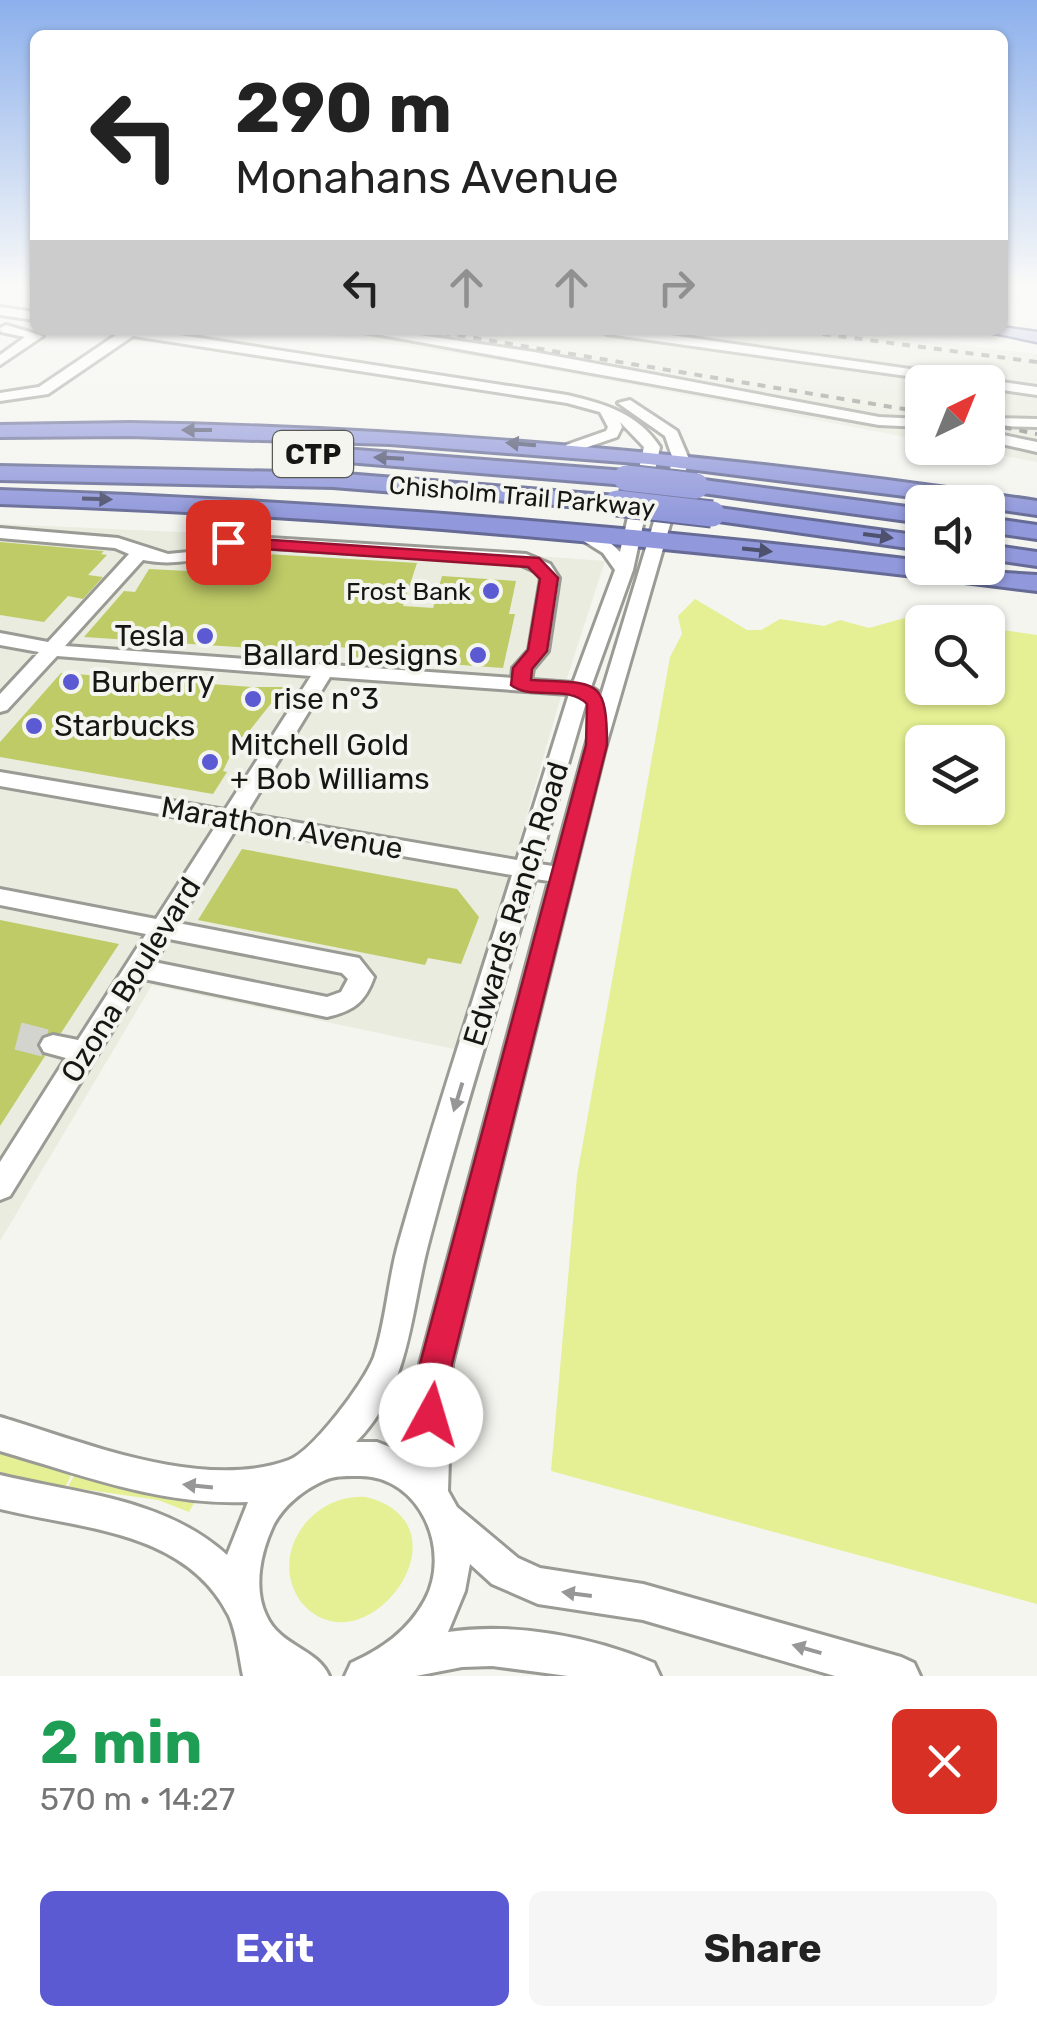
<!DOCTYPE html>
<meta charset="utf-8">
<style>
:root{--surface:#fff;--page:#f6f6f6;--text:#222;--muted:#767676;--accent:#5b5ad2}
body{margin:0;font-family:Rubik,sans-serif;background:var(--page);color:var(--text);height:100vh;display:flex;flex-direction:column;font-size:38px;white-space:nowrap}
*{box-sizing:border-box;margin:0}
p{font-size:32px;color:var(--muted)}
.icon{flex:none;width:55px;height:55px;fill:none;stroke:currentColor;stroke-width:2;stroke-linecap:round;stroke-linejoin:round}
.map{position:relative;height:1676px;overflow:hidden}
.drawer{display:flex;flex-direction:column;background:var(--surface);flex:1}
.drawer>*{flex:none}
.banner{position:absolute;left:30px;top:30px;width:978px;height:305px;border-radius:15px;box-shadow:0 2px 8px #0004;background:#fff;color:var(--text);overflow:hidden}
.needle{width:65px;rotate:43deg}
.fabs{position:absolute;left:905px;top:365px;display:grid;gap:20px}
.fabs a{display:grid;place-items:center;width:100px;height:100px;border-radius:15px;background:var(--surface);box-shadow:0 2px 8px #0004;font-size:50px}
.pin{position:absolute;display:grid;place-items:center;width:85px;height:85px;color:#fff;margin:-42px;border-radius:20px;box-shadow:0 5px 15px #0006}
.me{position:absolute;width:110px;margin:-55px;rotate:6deg;stroke-linejoin:round;filter:drop-shadow(0 0 8px #0008)}
.turn{display:flex;align-items:center;gap:35px;height:210px;padding:0 40px;font-size:45px}
.turn .icon{width:130px;height:130px;stroke-width:2.5}
.turn b{display:block;font-size:70px;line-height:85px}
.lanes{display:flex;align-items:center;height:95px;padding:0 40px;background:#0003;justify-content:center;gap:50px;direction:ltr}
.lanes .off{opacity:.35}
.round{display:grid;place-items:center;flex:none;width:105px;height:105px;border-radius:15px;background:var(--page)}
.headline{display:flex;align-items:center;justify-content:space-between;height:170px;padding:0 40px}
h1{font-size:60px;font-weight:700;line-height:75px;color:#1e9e55}
.button{display:flex;gap:20px;margin-top:auto;padding:20px 40px}
.button a{flex:1;height:115px;border-radius:15px;background:var(--accent);color:#fff;font-size:40px;font-weight:700;line-height:115px;text-align:center}
.button a+a{background:var(--page);color:var(--text)}
.map>svg:first-child{display:block}
</style>
<div class="map">
<svg width="1037" height="1676" viewBox="0 0 1037 1676">
<rect width="100%" height="100%" fill="#f4f5ef"/>
<path fill="#e9ecde" d="M297,330H843L1037,354V462L962,448H988V382H922V440L510,362Z
M0,524L246,535L605,561L559,703L459,1050L152,985L0,1241Z"/>
<path fill="#e4f093" fill-rule="evenodd" d="M695,599L747,630H761L780,619L824,626L840,620L869,628L908,617L953,622H922V688H988V628L1037,635V1604L551,1471L577,1176L670,657L682,634L678,616ZM922,742H988V808H922Z
M0,1444L76,1465L65,1488L0,1474Z
M77,1469L194,1503L189,1512L158,1500L68,1487Z
M366,1497C477,1525 363,1676 301,1602C267,1554 312,1493 366,1497Z"/>
<path fill="#bfcb67" d="M0,542L104,551L101,554L107,555L88,575L103,577L83,599L68,596L44,622L0,615Z
M232,552L417,563L403,606L433,608L442,576L516,581L509,614H515L503,668L351,657L354,648L314,646L312,652L84,637L124,591L135,592L149,569L208,572L217,557Z
M61,673L252,687H284L231,754L223,771L227,772L213,794L0,757V742Z
M242,849L457,889L479,917L461,964L428,958L425,965L198,920Z
M0,920L119,944L61,1033L41,1036L37,1047L45,1056L0,1126Z"/>
<g fill="none" stroke-linecap="round" stroke-linejoin="round">
<path stroke="#d3d4ce" stroke-width="28" stroke-dasharray="28 14" stroke-linecap="butt" d="M18,1036L53,1045"/>
<defs>
<path id="minor" d="M0,307L35,312V320L0,315Z
M6,325L43,336L0,365V355L25,337L1,332L0,328Z
M115,330H147L567,395C606,404 637,413 660,447L633,570L591,687L601,694L598,698L587,699L539,864L553,866L586,745L673,459L665,436L618,403L630,400L677,431L689,459L606,745L452,1364L448,1491L457,1507L518,1558L540,1568L643,1584L901,1657L914,1663L920,1676H835L643,1620L538,1604L492,1584L470,1564L465,1591L448,1632C515,1622 592,1637 654,1663L660,1676H568L492,1666L462,1667L416,1676H345L351,1663C382,1649 408,1631 425,1600C452,1550 420,1476 360,1476C347,1476 335,1475 323,1481C303,1490 283,1506 273,1526C261,1552 253,1587 266,1615C280,1647 317,1648 329,1676H243C239,1657 237,1634 229,1616C186,1530 81,1529 0,1509V1475C79,1494 164,1498 227,1555L248,1502C162,1506 82,1475 0,1451V1417C84,1442 202,1492 289,1460C313,1451 364,1383 374,1357C386,1321 388,1281 398,1245C433,1121 474,998 512,875L237,827L178,923L359,958L374,977C365,1003 353,1011 327,1017L144,979L10,1196L0,1200V1162L66,1058L44,1052L40,1045L44,1038L53,1035L78,1040L146,934L0,905V889L156,919L217,824L0,786V772L225,810L311,676L57,656L7,710L0,712V694L39,652L0,645V633L48,642L129,554L115,548L0,538V528L118,538L168,554L189,552L237,536L526,554L550,564L559,578L548,651L533,669L531,680L573,683L615,570L603,553L566,530L568,526C584,525 609,539 620,552L644,447L620,422L622,427L617,437L576,451H566V445L606,431L608,427L600,412L567,403L133,336L48,394L0,401V393L39,387L119,333ZM238,546L517,563L537,572L541,578L529,650L513,668L512,678L65,646L143,560C178,567 205,558 238,546ZM330,677L569,694L517,860L246,814ZM535,879L549,881L420,1364L415,1457L377,1442H356C410,1388 410,1314 428,1245C460,1122 499,1001 535,879ZM169,939L342,973L348,979L341,992L327,997L154,962Z
M353,330H386L534,352L879,417L922,419V427L879,425Z
M600,330H635L1037,387V395L988,388V382H950L607,334Z
M988,418L1037,419V427L988,426Z
M988,432L1037,442V452L988,441Z"/>
<path id="major" d="M1002,327L1037,332V342L979,330Z"/>
<path id="highway" d="M130,423C435,428 736,456 1037,501V515L988,508V502H953L649,464L390,444L130,436L0,437V425Z
M331,448L626,471L637,478L626,485L323,460V450Z
M0,466L333,473L617,496L629,503L617,510L333,487L0,480Z
M696,479L922,509V523L688,491L684,486Z
M0,490C309,500 616,524 922,561V568L1037,575V591C692,548 347,515 0,504Z
M712,507L922,536V550L704,519V509Z
M988,518L1037,525V539L988,532Z
M988,545L1037,552V566L988,559Z"/>
</defs>
<use href="#minor" stroke="#9a9b95" stroke-width="6"/>
<use href="#major" stroke="#666b96" stroke-width="5"/>
<use href="#highway" stroke="#666b96" stroke-width="6"/>
<use href="#minor" fill="#fff" fill-rule="evenodd"/>
<use href="#major" fill="#bdc1e9" fill-rule="evenodd"/>
<use href="#highway" fill="#9198db" fill-rule="evenodd"/>
<path stroke="#81827e" stroke-width="4" stroke-dasharray="8 8" stroke-linecap="butt" d="M426,330L922,412
M791,330L1037,362
M988,424L1037,434"/>
<defs>
<path id="highway-bridge" d="M626,478L696,486
M617,503L712,514"/>
</defs>
<use href="#highway-bridge" stroke="#666b96" stroke-width="29" stroke-linecap="butt"/>
<use href="#highway-bridge" stroke="#9198db" stroke-width="25"/>
</g>
<defs><path id="oneway-solid" d="M-6-.8H1V-3.2L6.5 0L1 3.2V.8H-6Z" transform="scale(2.5)"/></defs>
<g fill="#4d516e">
<use href="#oneway-solid" transform="translate(197 430) rotate(-180)"/>
<use href="#oneway-solid" transform="translate(521 444) rotate(-175)"/>
<use href="#oneway-solid" transform="translate(389 458) rotate(-177)"/>
<use href="#oneway-solid" transform="translate(97 499) rotate(2)"/>
<use href="#oneway-solid" transform="translate(878 536) rotate(8)"/>
<use href="#oneway-solid" transform="translate(757 550) rotate(6)"/>
</g>
<g fill="#969796">
<use href="#oneway-solid" transform="translate(458 1097) rotate(107)"/>
<use href="#oneway-solid" transform="translate(198 1486) rotate(-174)"/>
<use href="#oneway-solid" transform="translate(577 1594) rotate(-172)"/>
<use href="#oneway-solid" transform="translate(807 1649) rotate(-164)"/>
</g>
<linearGradient id="sky" x2="0" y2="1"><stop stop-color="#8cb0ec"/><stop offset="0.55" stop-color="#fafaf8"/><stop offset="1" stop-color="#fafaf8" stop-opacity="0"/></linearGradient>
<rect width="1037" height="521" fill="url(#sky)"/>
<path fill="#e11d48" stroke="#92132f" stroke-width="2.5" d="M228,537L539,558L558,578L547,651L532,669L531,680C595,684 607,675 607,745L452,1364L443,1427L431,1432L419,1427L414,1415L420,1364L586,745L587,704C568,684 531,701 511,685L513,668L528,650L540,579L528,567L222,546L220,542Z"/>
<g fill="#5b5ad2" stroke="#f4f5ef" stroke-width="4">
<circle cx="491" cy="591" r="10"/>
<circle cx="205" cy="636" r="10"/>
<circle cx="478" cy="655" r="10"/>
<circle cx="71" cy="682" r="10"/>
<circle cx="253" cy="699" r="10"/>
<circle cx="34" cy="726" r="10"/>
<circle cx="210" cy="762" r="10"/>
</g>
<g text-anchor="middle" stroke-width="8" stroke-linejoin="round" paint-order="stroke">
<g font-size="25" fill="#161715" stroke="#f4f5ef">
<text transform="translate(522 496) rotate(5)" y="9">Chisholm Trail Parkway</text>
</g>
<g font-size="25" fill="#161715" stroke="#f4f5ef" text-anchor="end">
<text x="471" y="600">Frost Bank</text>
</g>
<rect fill="#f4f5ef" stroke="#595a56" stroke-width="2.5" x="273" y="431" width="80" height="46" rx="8"/>
<g font-size="28" font-weight="bold" fill="#161715">
<text x="313" y="464">CTP</text>
</g>
<g font-size="30" fill="#161715" stroke="#f4f5ef" text-anchor="start">
<text x="185" y="646" text-anchor="end">Tesla</text>
<text x="458" y="665" text-anchor="end">Ballard Designs</text>
<text x="91" y="692">Burberry</text>
<text x="273" y="709">rise n°3</text>
<text x="54" y="736">Starbucks</text>
<text x="230" y="755">Mitchell Gold<tspan x="230" dy="34">+ Bob Williams</tspan></text>
</g>
<g font-size="30" fill="#161715" stroke="#f4f5ef">
<text transform="translate(282 828) rotate(10)" y="10">Marathon Avenue</text>
<text transform="translate(516 904) rotate(-73)" y="10">Edwards Ranch Road</text>
<text transform="translate(131 980) rotate(-58)" y="10">Ozona Boulevard</text>
</g>
</g>
</svg>
<div class="fabs">
<a><svg class="needle" viewBox="-14 -14 28 28"><path d="M0-13l5 13h-10z" fill="#e53935"/><path d="M0 13l5-13h-10z" fill="#767676"/></svg></a>
<a><svg class="icon" aria-label="sound" viewBox="0 0 24 24"><path d="M4 9h4l5-4v14l-5-4H4zM17 9q2 3 0 6"/></svg></a>
<a><svg class="icon" aria-label="search" viewBox="0 0 24 24"><circle cx="10" cy="10" r="6"/><path d="M15 15l6 6"/></svg></a>
<a><svg class="icon" aria-label="layers" viewBox="0 0 24 24"><path d="M12 4l9 5-9 5-9-5zM3 14l9 5 9-5"/></svg></a>
</div>
<div class="pin" style="left:228px;top:542px;background:#d93025"><svg class="icon" aria-label="arrive" viewBox="0 0 24 24"><path d="M6 21V4h12l-3 4 3 4H6"/></svg></div>
<svg class="me" style="left:431px;top:1415px" viewBox="-20 -20 40 40"><circle r="19" fill="#fff"/><path d="M0-13L10 11 0 6-10 11z" fill="#e11d48"/></svg>
<div class="banner">
<div class="turn"><svg class="icon" aria-label="left" viewBox="0 0 24 24"><path d="M17 20v-9H6M10 6l-5 5 5 5"/></svg><div><b>290 m</b>Monahans Avenue</div></div>
<div class="lanes"><svg class="icon" aria-label="left" viewBox="0 0 24 24"><path d="M17 20v-9H6M10 6l-5 5 5 5"/></svg><svg class="icon off" aria-label="ahead" viewBox="0 0 24 24"><path d="M12 20V5M6 11l6-6 6 6"/></svg><svg class="icon off" aria-label="ahead" viewBox="0 0 24 24"><path d="M12 20V5M6 11l6-6 6 6"/></svg><svg class="icon off" aria-label="right" viewBox="0 0 24 24"><path d="M7 20v-9h11M14 6l5 5-5 5"/></svg></div>
</div>
</div>
<section class="drawer">
<div class="headline"><div><h1>2 min</h1><p>570 m · 14:27</p></div><a class="round" style="background:#d93025;color:#fff"><svg class="icon" aria-label="close" viewBox="0 0 24 24"><path d="M6 6l12 12M18 6L6 18"/></svg></a></div>
<div class="button"><a>Exit</a><a>Share</a></div>
</section>
